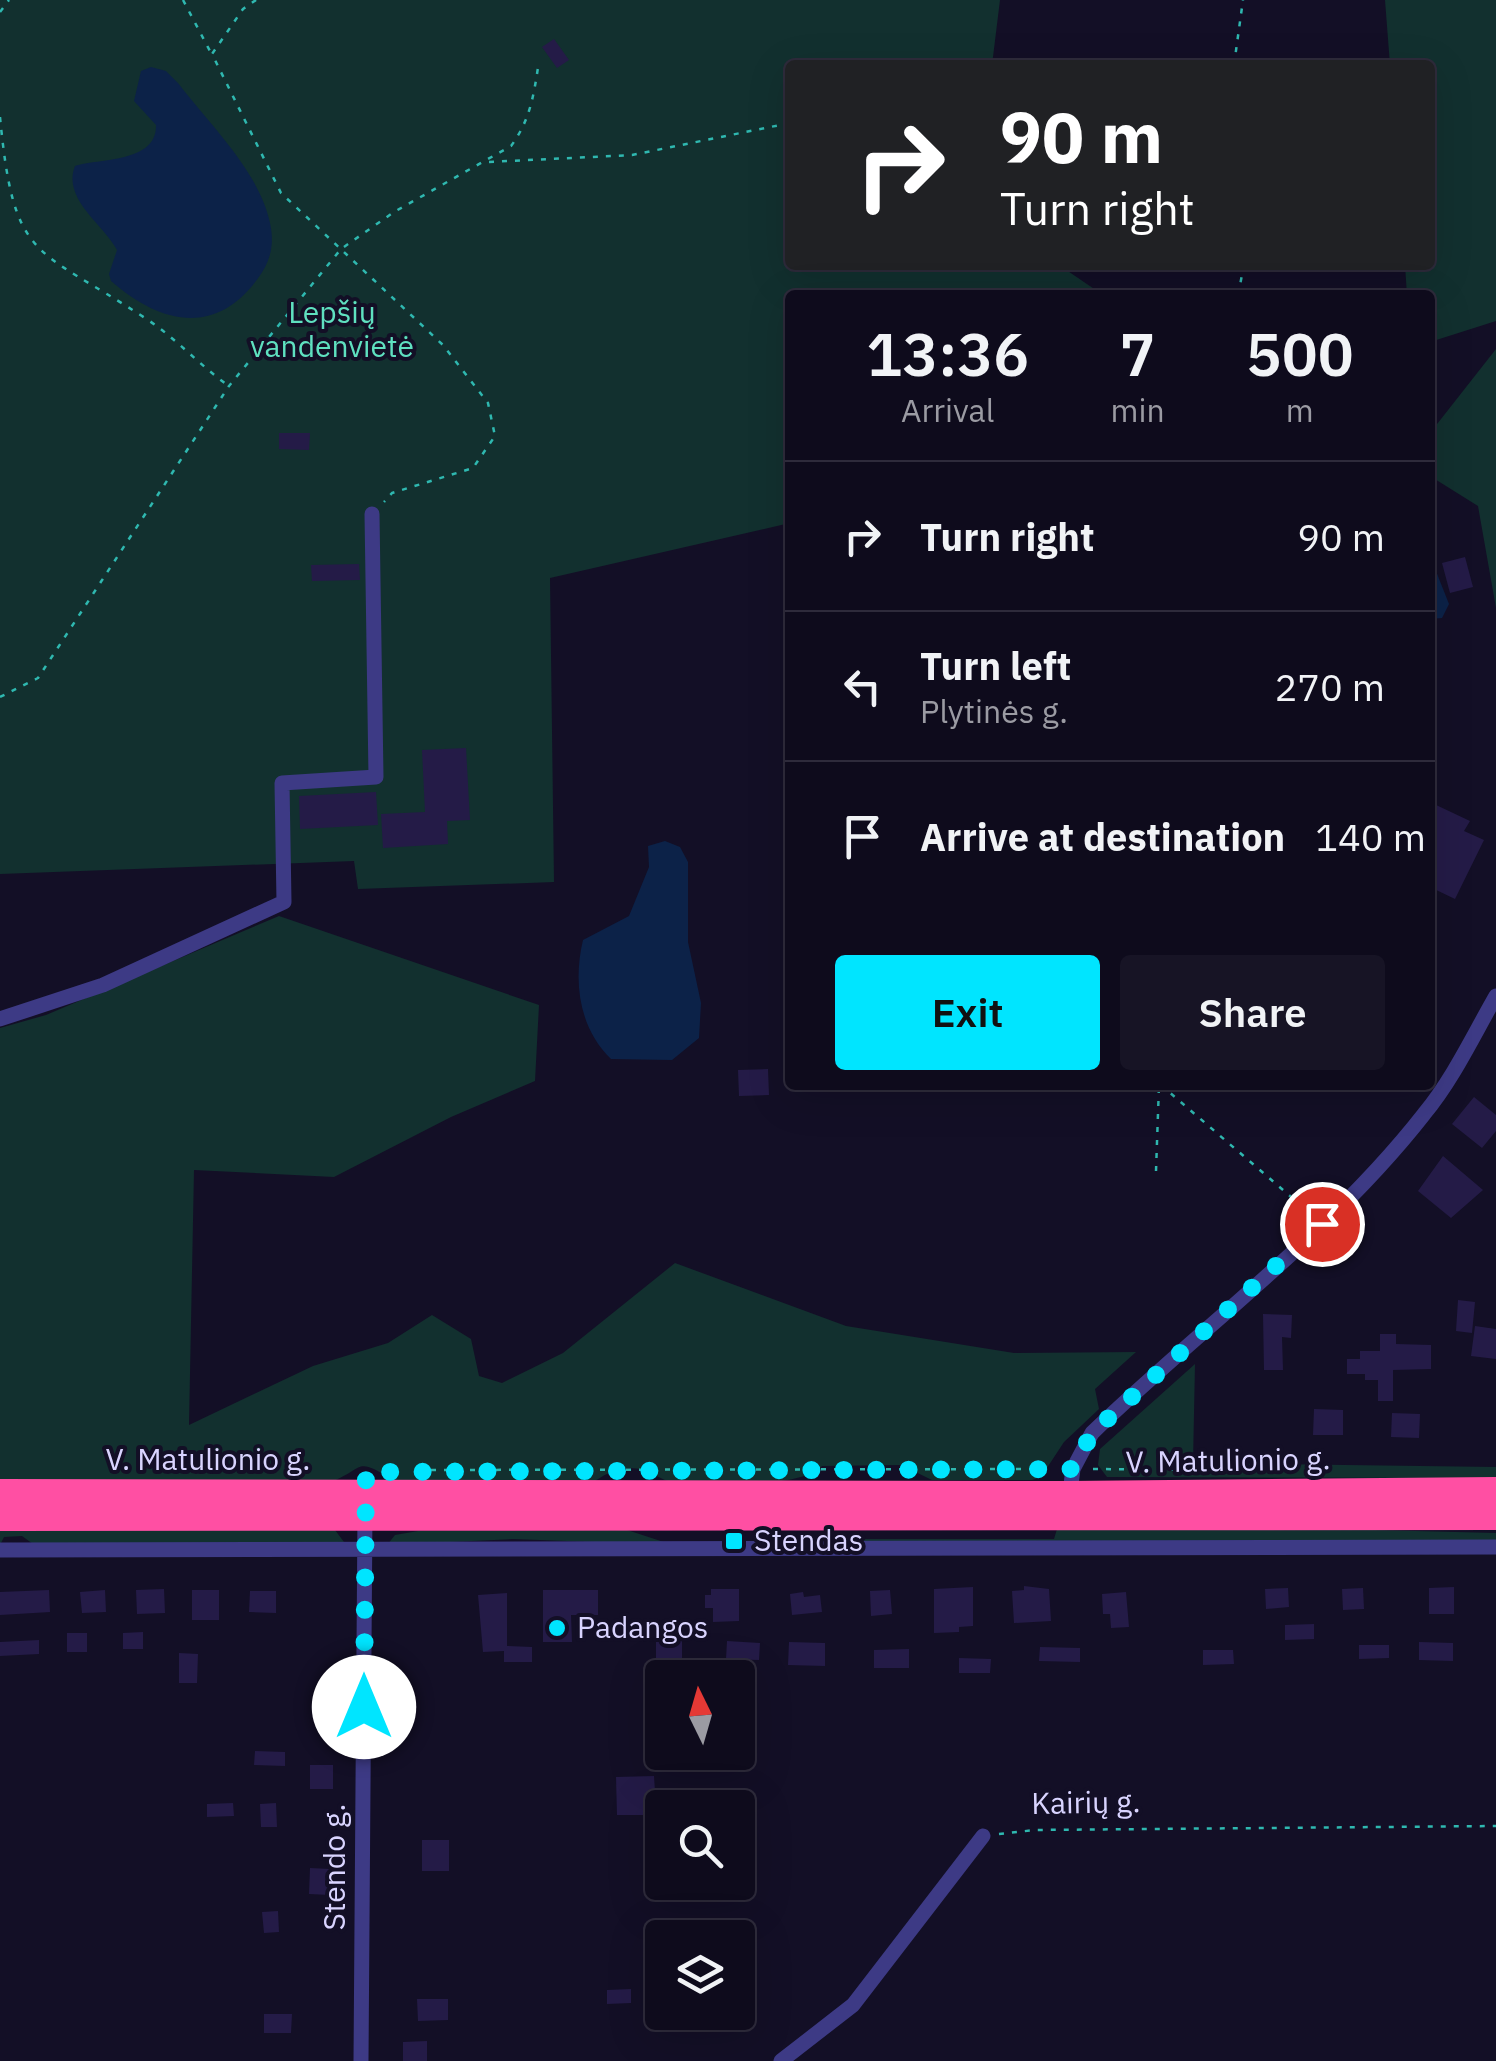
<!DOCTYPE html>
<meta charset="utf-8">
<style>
:root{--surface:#0e0b1c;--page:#171425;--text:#f1f3f6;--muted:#9b9ba3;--line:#2e2b3b;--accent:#00e5ff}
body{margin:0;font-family:"IBM Plex Sans",sans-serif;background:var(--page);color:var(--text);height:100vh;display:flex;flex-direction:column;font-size:38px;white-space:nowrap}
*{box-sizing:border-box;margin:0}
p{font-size:32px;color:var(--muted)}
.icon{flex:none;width:55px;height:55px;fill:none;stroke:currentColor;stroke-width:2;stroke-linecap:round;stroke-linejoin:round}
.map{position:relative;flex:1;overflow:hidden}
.drawer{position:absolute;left:785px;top:290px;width:650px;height:800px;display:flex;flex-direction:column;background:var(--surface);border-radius:10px;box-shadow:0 10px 40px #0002,0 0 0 2px var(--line)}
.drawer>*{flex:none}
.top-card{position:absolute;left:785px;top:60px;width:650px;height:210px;border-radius:10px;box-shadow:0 10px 40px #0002,0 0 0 2px var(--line);background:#202124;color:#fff;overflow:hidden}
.needle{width:65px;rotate:355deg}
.buttons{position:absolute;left:645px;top:1660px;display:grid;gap:20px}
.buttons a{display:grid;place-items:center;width:110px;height:110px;border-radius:10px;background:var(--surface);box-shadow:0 10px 40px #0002,0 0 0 2px var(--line);font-size:50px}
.pin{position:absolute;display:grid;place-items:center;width:85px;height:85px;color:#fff;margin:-42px;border:5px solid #fff;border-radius:50%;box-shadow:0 2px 10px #0007}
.me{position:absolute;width:110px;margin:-55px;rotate:0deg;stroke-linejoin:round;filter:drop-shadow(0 0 8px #0008)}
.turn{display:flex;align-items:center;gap:35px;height:210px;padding:0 50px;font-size:45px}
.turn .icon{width:130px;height:130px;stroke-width:2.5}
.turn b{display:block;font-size:70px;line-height:85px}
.eta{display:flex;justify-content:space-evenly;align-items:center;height:170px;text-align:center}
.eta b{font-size:60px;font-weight:600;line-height:70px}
.primary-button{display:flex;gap:20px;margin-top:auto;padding:20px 50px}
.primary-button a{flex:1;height:115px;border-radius:10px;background:var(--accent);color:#111;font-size:40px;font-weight:600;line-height:115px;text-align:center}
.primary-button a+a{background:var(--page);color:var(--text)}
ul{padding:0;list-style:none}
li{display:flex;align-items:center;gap:30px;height:150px;padding:0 50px;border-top:2px solid var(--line)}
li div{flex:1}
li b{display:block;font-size:38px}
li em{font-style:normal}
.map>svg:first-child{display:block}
</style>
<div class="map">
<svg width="1496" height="2061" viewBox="0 0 1496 2061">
<rect width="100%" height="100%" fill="#130f26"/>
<path fill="#12302f" d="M0,0H1000L992,65H790V265H1059L1103,295H790V523L550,578L554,882L358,889L354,861L0,874Z
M1385,0H1496V321L1430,342V295H1407L1405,265H1430V65H1390Z
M1496,349V608L1478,506L1430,476V433Z
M279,916L539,1005L535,1081L451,1117L334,1177L194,1170L189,1425L313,1366L388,1343L432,1315L471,1339L479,1376L502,1383L563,1353L675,1263L846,1326L1014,1353L1136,1352L1095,1389L1099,1409L1064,1442L1041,1477L1032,1480H932L901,1465L822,1466C803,1488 707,1486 677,1483C658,1481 651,1467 627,1468C614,1468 602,1477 591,1483L393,1480C354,1456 366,1468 331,1482L0,1485V1028L46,1015Z
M1195,1364L1193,1463L1496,1467V1478L1107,1477L1098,1465L1100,1449Z
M1296,1528L1496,1533V1540L787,1545L808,1539H1054L1057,1529Z
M0,1529L335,1530L344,1542L33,1544L22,1536L4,1537L0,1545Z
M627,1530L673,1545L513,1539L387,1545L395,1535L418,1531Z"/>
<path fill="#0c2248" d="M151,67L166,71L178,83C210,125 259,171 270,223C275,246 270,263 256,281C214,337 159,323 111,281L109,274L117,250C103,224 62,199 75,166C99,158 157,163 156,125L134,101L141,71Z
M1430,556L1449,604L1442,618L1430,619Z
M665,841L680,847L688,862V942L701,1003L699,1038L672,1060L611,1059C579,1028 573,982 583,940L629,916L649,867L648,846Z"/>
<path fill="#241b47" d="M554,39L569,60L557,68L542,47Z
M279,433H310L309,450L279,449Z
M1465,557L1473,587L1450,593L1442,563Z
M359,564L360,580L312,581L311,565Z
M466,748L470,820L447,821L448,844L383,848L381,814L425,812L422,750Z
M376,792L378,825L300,829L299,796Z
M1434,804L1470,821L1464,831L1484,840L1455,899L1430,887Z
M768,1069L769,1095L739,1096L738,1070Z
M1474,1097L1496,1115V1131L1482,1148L1452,1124Z
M1443,1156L1483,1190L1451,1218L1418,1191Z
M1458,1300L1475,1302L1472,1333L1456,1331Z
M1263,1314L1292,1315L1291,1338L1282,1337L1283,1370H1264Z
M1475,1326L1496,1329V1359L1471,1356Z
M1380,1334H1396V1344L1431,1345V1369L1393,1370V1401H1378V1380H1365V1374H1347V1359H1360V1351H1380Z
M1314,1409L1343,1410V1435H1313Z
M1392,1413L1420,1414L1419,1438L1391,1437Z
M1024,1586L1049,1589L1051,1621L1014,1623L1012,1591L1024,1590Z
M973,1587V1626L959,1627V1632L934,1633V1589Z
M1454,1587V1614H1429V1588Z
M1288,1588L1289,1607L1266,1609L1265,1589Z
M1363,1588L1364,1609L1343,1610L1342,1589Z
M164,1589L165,1613L137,1614L136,1590Z
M711,1589H739V1621L713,1622V1608H705V1595H711Z
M49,1590L50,1612L0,1615V1592Z
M105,1590L106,1612L82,1613L80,1592Z
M192,1590H219V1620H192Z
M543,1590H598V1615H571L572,1642H543Z
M890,1590L892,1614L871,1616L870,1591Z
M250,1591H276V1613L249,1612Z
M803,1592L804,1597L820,1595L822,1612L792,1615L790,1594Z
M1126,1592L1129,1627L1111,1628L1110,1614H1103L1102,1594Z
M507,1593V1646L532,1647V1662H504V1651L483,1652L478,1595Z
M1314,1624V1639L1285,1640V1625Z
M143,1632V1649H123V1633Z
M67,1633H87V1652H67Z
M39,1640V1654L0,1656V1642Z
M656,1641H682V1658H656Z
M727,1641L760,1643L759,1660L726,1659Z
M789,1642L825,1643V1666L788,1665Z
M1419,1642L1453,1643V1661L1419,1660Z
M1359,1645H1389V1658L1359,1659Z
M1040,1647L1080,1648V1662L1039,1661Z
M909,1649V1668H874V1650Z
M1203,1650H1233L1234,1664L1203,1665Z
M179,1653L198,1654L197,1683H179Z
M959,1658L991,1659L990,1673H959Z
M255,1751L285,1752V1766L254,1765Z
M310,1765H333V1789H310Z
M654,1776L655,1792L679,1791L680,1808H662V1813L655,1815H617L616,1777Z
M233,1803L234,1816L207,1817V1804Z
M276,1803L277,1827H261L260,1804Z
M422,1840H449V1871H422Z
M310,1868L330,1869V1895L309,1894Z
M278,1911L279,1932L264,1933L262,1912Z
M631,1989V2003L607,2004V1990Z
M417,1999H448V2020L418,2021Z
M264,2014H292L291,2033H264Z
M427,2041V2061H403V2042Z"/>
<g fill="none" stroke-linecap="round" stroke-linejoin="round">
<path stroke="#2fb8b0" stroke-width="2.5" stroke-dasharray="5 8" stroke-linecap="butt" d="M183,0L211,53
M256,0L243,9L212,54L281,193L443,345L488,403L495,436L473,468L392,493L384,502
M0,12L9,0
M1234,65L1243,0
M0,117C14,263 34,245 145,318C176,338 199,365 229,386
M489,162L632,155L790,123
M1238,295L1244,265
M0,697L38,678L229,386L341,249L394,212L511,146C531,119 534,93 539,61
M1161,1085L1311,1214
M1156,1171L1159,1085
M1093,1469L1210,1470
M418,1470L1055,1469
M999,1834L1035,1830L1496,1826"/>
<path stroke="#3d3a85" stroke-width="15" d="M0,1019L103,985L284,902L282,783L376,777L372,514
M1069,1500L1073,1469L1092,1433C1202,1327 1330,1234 1424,1114C1453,1079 1473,1036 1496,996
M0,1550L1496,1547
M361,2061L365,1510
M781,2061L853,2005L983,1836"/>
<path stroke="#ff4fa3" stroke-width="28" d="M0,1493L1069,1495L1496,1491
M0,1517L1496,1516"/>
</g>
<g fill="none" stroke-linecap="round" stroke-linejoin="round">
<path stroke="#00e5ff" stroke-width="18" stroke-dasharray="0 32.4" d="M364,1707L366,1472L1073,1469L1092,1433L1322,1224"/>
</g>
<g fill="#00e5ff" stroke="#130f26" stroke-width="4">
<rect x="724" y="1531" width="20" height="20" rx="5"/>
<circle cx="557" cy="1628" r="10"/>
</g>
<g text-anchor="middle" stroke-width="8" stroke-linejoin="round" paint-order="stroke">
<g font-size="30" fill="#5fe0c0" stroke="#130f26">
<text x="332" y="323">Lepšių<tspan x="332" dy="34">vandenvietė</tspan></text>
</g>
<g font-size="30" fill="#d9d4ff" stroke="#130f26">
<text x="208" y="1470">V. Matulionio g.</text>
<text transform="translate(1228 1461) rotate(-1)" y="10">V. Matulionio g.</text>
<text transform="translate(1086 1803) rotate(-1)" y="10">Kairių g.</text>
<text transform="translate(335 1867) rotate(-90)" y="10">Stendo g.</text>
</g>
<g font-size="30" fill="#d9d4ff" stroke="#130f26" text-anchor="start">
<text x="754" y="1551">Stendas</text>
<text x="577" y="1638">Padangos</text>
</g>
</g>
</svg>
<div class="buttons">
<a><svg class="needle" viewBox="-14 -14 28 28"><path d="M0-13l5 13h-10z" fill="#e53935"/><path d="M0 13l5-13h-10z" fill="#9b9ba3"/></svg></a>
<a><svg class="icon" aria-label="search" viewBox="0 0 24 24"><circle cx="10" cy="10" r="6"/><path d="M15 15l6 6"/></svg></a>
<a><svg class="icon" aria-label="layers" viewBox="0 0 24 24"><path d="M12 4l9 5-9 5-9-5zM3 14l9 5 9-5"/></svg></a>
</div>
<div class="pin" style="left:1322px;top:1224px;background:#d93025"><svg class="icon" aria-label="arrive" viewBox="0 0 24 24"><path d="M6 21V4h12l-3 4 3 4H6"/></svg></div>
<svg class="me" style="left:364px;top:1707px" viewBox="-20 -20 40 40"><circle r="19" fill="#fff"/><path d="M0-13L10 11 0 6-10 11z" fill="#00e5ff"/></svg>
<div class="top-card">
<div class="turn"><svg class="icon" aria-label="right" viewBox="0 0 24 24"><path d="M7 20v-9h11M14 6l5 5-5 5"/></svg><div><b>90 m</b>Turn right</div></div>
</div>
<section class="drawer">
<div class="eta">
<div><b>13:36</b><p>Arrival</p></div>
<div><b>7</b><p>min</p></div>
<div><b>500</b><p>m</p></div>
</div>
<ul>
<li><svg class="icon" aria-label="right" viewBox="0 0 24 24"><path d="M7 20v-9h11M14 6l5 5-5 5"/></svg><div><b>Turn right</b></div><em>90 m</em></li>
<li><svg class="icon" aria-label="left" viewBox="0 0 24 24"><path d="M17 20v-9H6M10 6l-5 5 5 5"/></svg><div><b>Turn left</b><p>Plytinės g.</p></div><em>270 m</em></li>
<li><svg class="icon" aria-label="arrive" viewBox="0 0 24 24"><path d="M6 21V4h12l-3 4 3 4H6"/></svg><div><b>Arrive at destination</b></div><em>140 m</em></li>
</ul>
<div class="primary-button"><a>Exit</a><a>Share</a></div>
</section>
</div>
